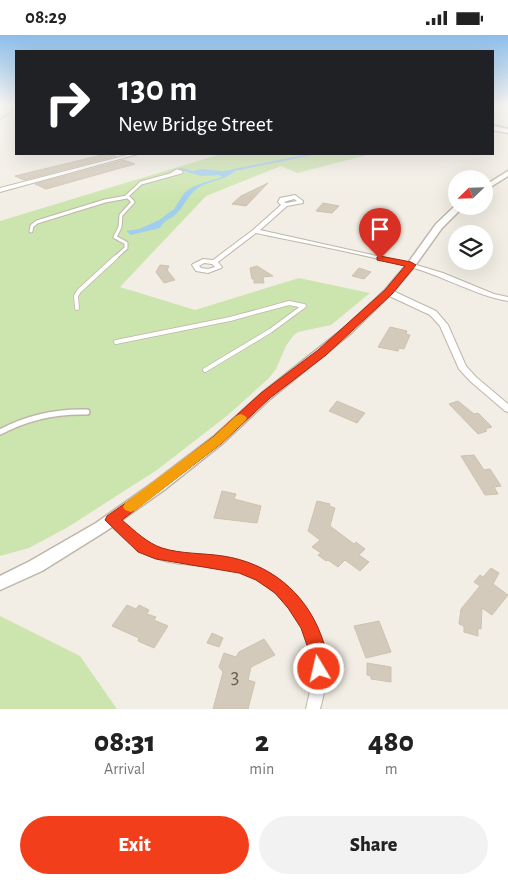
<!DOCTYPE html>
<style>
:root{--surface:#fff;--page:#f2f2f2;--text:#222;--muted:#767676;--accent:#f33e1b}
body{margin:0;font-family:"Alegreya Sans",sans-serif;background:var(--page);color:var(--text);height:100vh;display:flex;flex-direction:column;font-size:19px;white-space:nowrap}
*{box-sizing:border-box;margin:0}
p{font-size:16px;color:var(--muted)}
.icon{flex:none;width:28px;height:28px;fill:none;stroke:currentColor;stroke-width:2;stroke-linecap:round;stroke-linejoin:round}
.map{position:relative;height:674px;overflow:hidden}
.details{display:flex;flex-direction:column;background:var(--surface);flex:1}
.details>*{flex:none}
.banner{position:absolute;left:15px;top:15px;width:479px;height:105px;border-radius:0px;box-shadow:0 5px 20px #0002;background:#202124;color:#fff;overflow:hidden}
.needle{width:32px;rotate:247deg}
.buttons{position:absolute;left:448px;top:135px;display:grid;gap:10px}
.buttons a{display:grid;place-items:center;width:45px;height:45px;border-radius:50%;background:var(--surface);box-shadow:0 5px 20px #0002;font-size:25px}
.pin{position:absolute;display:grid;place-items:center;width:42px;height:42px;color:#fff;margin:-51px -21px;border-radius:50% 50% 50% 0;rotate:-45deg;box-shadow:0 0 5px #0007}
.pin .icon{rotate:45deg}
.me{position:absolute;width:55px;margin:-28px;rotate:351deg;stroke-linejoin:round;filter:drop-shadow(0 0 4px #0008)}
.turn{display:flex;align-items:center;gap:18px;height:105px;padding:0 20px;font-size:22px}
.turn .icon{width:65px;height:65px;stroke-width:2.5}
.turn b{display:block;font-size:35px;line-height:42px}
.eta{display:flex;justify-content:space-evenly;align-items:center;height:85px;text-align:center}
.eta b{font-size:30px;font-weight:800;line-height:35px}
.button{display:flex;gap:10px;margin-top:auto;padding:10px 20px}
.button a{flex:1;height:58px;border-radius:30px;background:var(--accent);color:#fff;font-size:20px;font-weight:800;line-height:58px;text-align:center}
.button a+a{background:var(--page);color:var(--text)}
.status{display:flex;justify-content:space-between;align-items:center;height:35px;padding:0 25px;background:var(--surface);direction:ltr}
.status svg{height:14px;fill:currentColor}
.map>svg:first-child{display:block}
</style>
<div class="status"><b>08:29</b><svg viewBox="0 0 49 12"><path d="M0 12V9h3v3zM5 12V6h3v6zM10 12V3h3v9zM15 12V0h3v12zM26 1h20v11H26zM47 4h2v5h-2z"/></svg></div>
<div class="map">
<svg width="508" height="674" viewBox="0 0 508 674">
<rect width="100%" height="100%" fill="#f2eee5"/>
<path fill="#cce5ae" d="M221,119H372L297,138L281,131L206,161L120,252L195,275L299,243L370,258L331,290L298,297L293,301L286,311L276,334L269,343L228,380L157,435L68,492L29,513L0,521V186Z
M0,581L80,621L117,674H0Z"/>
<path fill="#a2ceed" d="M202,134L221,136L237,134C226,146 210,145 198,153C187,160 184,173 175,180C169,185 163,186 160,193L131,200L126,196L139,194L159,185L174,174L185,157L194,151L222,142L219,140L201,141L187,137Z"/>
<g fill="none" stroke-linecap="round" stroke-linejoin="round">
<path stroke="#a2ceed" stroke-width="2" d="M0,85L16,73
M492,89L508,93
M180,134L193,137
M234,135L313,119"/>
</g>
<path fill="#d3cabb" stroke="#cdc2ae" d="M106,119L116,121L24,145L15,141Z
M124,125L135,129L46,154L35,149Z
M268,148L246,171L232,169L241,161Z
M323,168L339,171L332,178L316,176Z
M160,230L169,231L167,235L175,245L164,248L156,237Z
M257,231L273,241L263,242L264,248H254V244H252L250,233Z
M359,233L371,237L364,244L352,241Z
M390,292L407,296L406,299L410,300L404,314L399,313L398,316L378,312Z
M337,366L365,378L357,388L329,376Z
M458,366L474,379L478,378L492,392L485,394L487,396L478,399L449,369Z
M474,420L484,435L490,434L501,451L494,452L498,459L485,460L461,421Z
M222,456L236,459L234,464L261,471L257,488L214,483Z
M317,466L330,469L329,471L335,473L330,491L354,509L356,507L365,514L359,520L369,527L360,536L345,525L338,532L328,525L326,526L318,520L321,518L312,512L320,505L308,496Z
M491,533L499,538L493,549L508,560L492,580L482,573L481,594L478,593V601L464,597V591L459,589L461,574L480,551L474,547L480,540L483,542Z
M127,570L136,574L139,570L149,575L147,579L156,582L154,585L168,591L154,613L138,606L139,603L112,591Z
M379,586L391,617L366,623L354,591Z
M212,598L223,603L219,612L207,608Z
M264,604L275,620L251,632L248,645L255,647L248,674H213L223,637L219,632L224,618L236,622L239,617Z
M367,628L391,632V647L371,644V641L367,640Z"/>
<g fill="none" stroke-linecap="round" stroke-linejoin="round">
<defs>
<path id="service-far3" d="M175,137H181"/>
<path id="service-far2" d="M31,196L32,191L37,187L105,166L127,162
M115,223L126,213V208L115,202L120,192L121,180L133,167L127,161L141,148L181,137L177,136L172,139"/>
<path id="service-far1" d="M77,273L76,261L79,256L116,222
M116,307L230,284L289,268L304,271L270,296L205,335"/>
<path id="service" d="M0,397C28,382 56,376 87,377"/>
<path id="minor" d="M131,119H138L0,157V153Z
M295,160L303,166V168L287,171L260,195L413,229L443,238L494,259L508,262V266C474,260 444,241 410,232C360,218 307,209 256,198L218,227L222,232L221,233L208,238L196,236L192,230L193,229L203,224L213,225L253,195L281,170L278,167L280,163ZM294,164L297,166L286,168L284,167ZM204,228L212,229L215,232L208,234L201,233L199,231Z
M385,255H391L436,276L448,290L466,331L476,342L508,369V377L505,376L470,346L459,334L440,291L430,280L385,259Z
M112,481L116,482C129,493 142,507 158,514C180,524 207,520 230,524C270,533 301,559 317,596C320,603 324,610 325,618C329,636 325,656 320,674H306C310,656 316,636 312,617C303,579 268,542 229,534C203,529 175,532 150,521C134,514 121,500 108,488L106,485L108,482Z"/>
<path id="tertiary" d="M492,91L508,94V98L492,95Z
M508,136V141L484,156V151Z
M456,170L464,171L442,193L414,232L391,259L351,298L270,364L223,408L164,455L106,496L42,536L0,555V541L30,526L96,488L154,447L213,402L262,358L343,294L385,255L408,228L436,189Z"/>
</defs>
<use href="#service-far3" stroke="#bdb6a8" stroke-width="4"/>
<use href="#service-far2" stroke="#bdb6a8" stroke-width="5"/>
<use href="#service-far1" stroke="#bdb6a8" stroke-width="5.5"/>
<use href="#service" stroke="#bdb6a8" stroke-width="8"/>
<use href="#minor" stroke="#bdb6a8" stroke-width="2"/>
<use href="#tertiary" stroke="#bdb6a8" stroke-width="3"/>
<use href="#service-far3" stroke="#fff" stroke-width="2.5"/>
<use href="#service-far2" stroke="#fff" stroke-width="3"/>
<use href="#service-far1" stroke="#fff" stroke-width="4"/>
<use href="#service" stroke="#fff" stroke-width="5"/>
<use href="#minor" fill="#fff" fill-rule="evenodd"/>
<use href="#tertiary" fill="#fff" fill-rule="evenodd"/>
</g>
<linearGradient id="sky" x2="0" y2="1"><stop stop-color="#8cbeea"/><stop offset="0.43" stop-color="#f9f7f3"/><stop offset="1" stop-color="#f9f7f3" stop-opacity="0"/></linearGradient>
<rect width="508" height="164" fill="url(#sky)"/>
<path fill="#f33e1b" stroke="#9e2812" d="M380,221L411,227L416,230L392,259L326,320L270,363L222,408L122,485C135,496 147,508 162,513C181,519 203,518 223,521C269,528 305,557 321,600C326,614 332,627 326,640L319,643L313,640L310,634V619L301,593L288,573L275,558L256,545L239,538L156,524L138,517L105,485L107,481L154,448L213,402L261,358L318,315L385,255L405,231L377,225V222Z"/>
<path fill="#f59e0b" d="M241,379L245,381L247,383L245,386L222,408L136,475L131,477L125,475L123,472L125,468L213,402L236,381Z"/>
<g text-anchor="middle" stroke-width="4" stroke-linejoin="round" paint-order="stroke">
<g font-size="21" fill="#686156">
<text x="235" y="648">3</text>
</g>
</g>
</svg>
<div class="buttons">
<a><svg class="needle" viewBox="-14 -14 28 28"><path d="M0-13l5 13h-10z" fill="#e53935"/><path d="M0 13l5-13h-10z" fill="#767676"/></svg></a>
<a><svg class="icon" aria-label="layers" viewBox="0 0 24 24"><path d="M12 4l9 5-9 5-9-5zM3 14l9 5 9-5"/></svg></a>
</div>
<div class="pin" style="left:380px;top:224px;background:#d93025"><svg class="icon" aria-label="arrive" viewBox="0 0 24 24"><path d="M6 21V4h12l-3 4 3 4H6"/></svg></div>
<svg class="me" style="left:319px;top:634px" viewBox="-20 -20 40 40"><circle r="17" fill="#f33e1b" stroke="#fff" stroke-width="3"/><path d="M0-11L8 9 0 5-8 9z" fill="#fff"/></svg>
<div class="banner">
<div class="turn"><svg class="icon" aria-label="right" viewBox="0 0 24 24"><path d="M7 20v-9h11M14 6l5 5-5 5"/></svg><div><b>130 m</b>New Bridge Street</div></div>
</div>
</div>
<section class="details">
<div class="eta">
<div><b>08:31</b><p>Arrival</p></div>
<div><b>2</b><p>min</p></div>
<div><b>480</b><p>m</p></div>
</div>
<div class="button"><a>Exit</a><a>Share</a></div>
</section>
